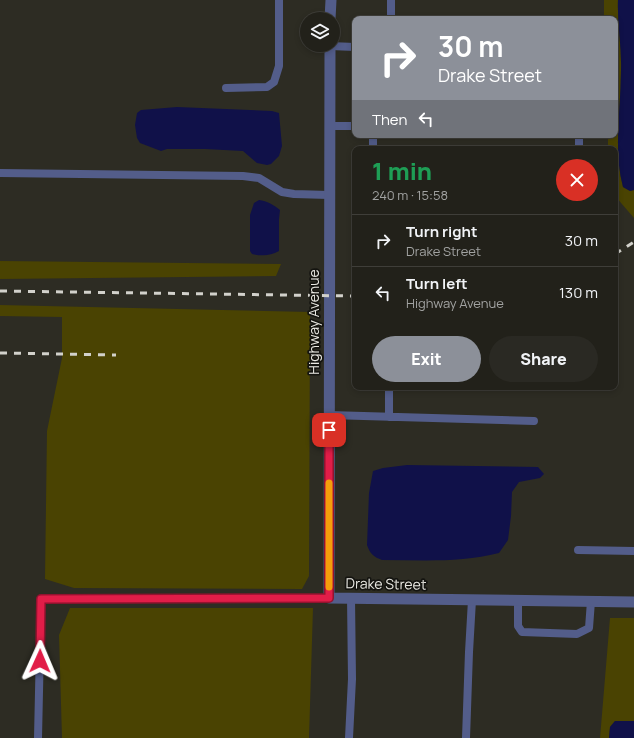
<!DOCTYPE html>
<meta charset="utf-8">
<style>
:root{--surface:#22211a;--page:#2a2923;--text:#f1f3f6;--muted:#a2a3a2;--line:#3f3e39;--accent:#8c9099}
body{margin:0;font-family:Manrope,sans-serif;background:var(--page);color:var(--text);height:100vh;display:flex;flex-direction:column;font-size:15px;white-space:nowrap}
*{box-sizing:border-box;margin:0}
p{font-size:13px;color:var(--muted)}
.icon{flex:none;width:22px;height:22px;fill:none;stroke:currentColor;stroke-width:2;stroke-linecap:round;stroke-linejoin:round}
.map{position:relative;flex:1;overflow:hidden}
.sheet{position:absolute;left:352px;top:146px;width:266px;height:244px;display:flex;flex-direction:column;background:var(--surface);border-radius:8px;box-shadow:0 2px 6px #0003,0 0 0 1px var(--line)}
.sheet>*{flex:none}
.banner{position:absolute;left:352px;top:16px;width:266px;height:122px;border-radius:8px;box-shadow:0 2px 6px #0003,0 0 0 1px var(--line);background:#8c9099;color:#fff;overflow:hidden}
.buttons{position:absolute;left:300px;top:12px;display:grid;gap:8px}
.buttons a{display:grid;place-items:center;width:40px;height:40px;border-radius:50%;background:var(--surface);box-shadow:0 2px 6px #0003,0 0 0 1px var(--line);font-size:20px}
.pin{position:absolute;display:grid;place-items:center;width:34px;height:34px;color:#fff;margin:-17px;border-radius:8px;box-shadow:0 2px 6px #0006}
.me{position:absolute;width:44px;margin:-22px;rotate:1deg;stroke-linejoin:round;filter:drop-shadow(0 0 3px #0008)}
.turn{display:flex;align-items:center;gap:14px;height:84px;padding:0 20px;font-size:18px}
.turn .icon{width:52px;height:52px;stroke-width:2.5}
.turn b{display:block;font-size:28px;line-height:34px}
.then{display:flex;align-items:center;height:38px;padding:0 20px;background:#0003;gap:8px;font-size:15px}
.round{display:grid;place-items:center;flex:none;width:42px;height:42px;border-radius:21px;background:var(--page)}
.headline{display:flex;align-items:center;justify-content:space-between;height:68px;padding:0 20px}
h1{font-size:24px;font-weight:800;line-height:30px;color:#1e9e55}
.cta{display:flex;gap:8px;margin-top:auto;padding:8px 20px}
.cta a{flex:1;height:46px;border-radius:24px;background:var(--accent);color:#fff;font-size:16px;font-weight:800;line-height:46px;text-align:center}
.cta a+a{background:var(--page);color:var(--text)}
ul{padding:0;list-style:none}
li{display:flex;align-items:center;gap:12px;height:52px;padding:0 20px;border-top:1px solid var(--line)}
li div{flex:1}
li b{display:block;font-size:15px}
li em{font-style:normal}
.map>svg:first-child{display:block}
</style>
<div class="map">
<svg width="634" height="738" viewBox="0 0 634 738">
<rect width="100%" height="100%" fill="#2d2c23"/>
<path fill="#4a4302" d="M604,0H618C617,24 622,47 621,71C621,109 613,149 623,187L630,191L634,190V218L615,196V149H608V135H615V19H604Z
M0,261L281,264L276,276L0,279Z
M0,305L310,312L309,576L302,589L74,588L45,579L47,431L62,358V317L0,316Z
M70,608H313L309,738H62L59,635Z
M610,618H634V721H615L610,727L609,738H600Z"/>
<path fill="#101149" d="M618,0H634V190L630,191L623,187C613,149 621,109 621,71C622,47 617,24 618,0Z
M177,107L272,111L279,113L282,146L279,156L271,164L267,165L257,163L243,151L205,149H167L161,151L140,143L137,138L135,125L137,113L141,110Z
M259,200C267,201 274,205 280,210L279,219V251C270,256 262,256 252,254L250,251V215L254,203Z
M407,465L538,467L544,474L540,478L519,482L512,492L511,516L508,540L499,553C461,563 421,560 382,560C374,557 370,554 367,545L369,493L373,471L383,468Z
M615,721H634V738H609L610,727Z"/>
<g fill="none" stroke-linecap="round" stroke-linejoin="round">
<path stroke="#535d8a" stroke-width="8" d="M391,0V19
M330,46L355,47
M226,88L267,87L274,82L279,66V0
M330,126H355
M579,135V149
M373,149V135
M0,173L243,176L259,178L282,192L294,194L329,195
M329,415L534,421
M389,417V387
M578,550L634,551
M518,600V626L522,632L577,634L589,628L591,601
M38,738L41,599L329,598
M349,738L352,679L351,598
M466,738L469,652L472,600"/>
<path stroke="#535d8a" stroke-width="11" d="M330,19L331,0
M330,45L329,598L634,602"/>
<path stroke="#d2d1cb" stroke-width="3" stroke-dasharray="7 7" stroke-linecap="butt" d="M615,254L634,242
M0,291L355,296
M0,353L116,355"/>
</g>
<g fill="none" stroke-linecap="round" stroke-linejoin="round">
<defs>
<path id="route" d="M40,661L41,599L329,598V430"/>
</defs>
<use href="#route" stroke="#92132f" stroke-width="10"/>
<use href="#route" stroke="#e11d48" stroke-width="7"/>
<path stroke="#f59e0b" stroke-width="7" d="M329,587V483"/>
</g>
<g text-anchor="middle" stroke-width="3.5" stroke-linejoin="round" paint-order="stroke">
<g font-size="14" fill="#eae9e3" stroke="#141410">
<text transform="translate(314 322) rotate(-90)" y="5">Highway Avenue</text>
<text transform="translate(386 584) rotate(1)" y="5">Drake Street</text>
</g>
</g>
</svg>
<div class="buttons">
<a><svg class="icon" aria-label="layers" viewBox="0 0 24 24"><path d="M12 4l9 5-9 5-9-5zM3 14l9 5 9-5"/></svg></a>
</div>
<div class="pin" style="left:329px;top:430px;background:#d93025"><svg class="icon" aria-label="arrive" viewBox="0 0 24 24"><path d="M6 21V4h12l-3 4 3 4H6"/></svg></div>
<svg class="me" style="left:40px;top:661px" viewBox="-20 -20 40 40"><path d="M0-17L14 15 0 8-14 15z" fill="#e11d48" stroke="#fff" stroke-width="4"/></svg>
<div class="banner">
<div class="turn"><svg class="icon" aria-label="right" viewBox="0 0 24 24"><path d="M7 20v-9h11M14 6l5 5-5 5"/></svg><div><b>30 m</b>Drake Street</div></div>
<div class="then">Then<svg class="icon" aria-label="left" viewBox="0 0 24 24"><path d="M17 20v-9H6M10 6l-5 5 5 5"/></svg></div>
</div>
<section class="sheet">
<div class="headline"><div><h1>1 min</h1><p>240 m · 15:58</p></div><a class="round" style="background:#d93025;color:#fff"><svg class="icon" aria-label="close" viewBox="0 0 24 24"><path d="M6 6l12 12M18 6L6 18"/></svg></a></div>
<ul>
<li><svg class="icon" aria-label="right" viewBox="0 0 24 24"><path d="M7 20v-9h11M14 6l5 5-5 5"/></svg><div><b>Turn right</b><p>Drake Street</p></div><em>30 m</em></li>
<li><svg class="icon" aria-label="left" viewBox="0 0 24 24"><path d="M17 20v-9H6M10 6l-5 5 5 5"/></svg><div><b>Turn left</b><p>Highway Avenue</p></div><em>130 m</em></li>
</ul>
<div class="cta"><a>Exit</a><a>Share</a></div>
</section>
</div>
